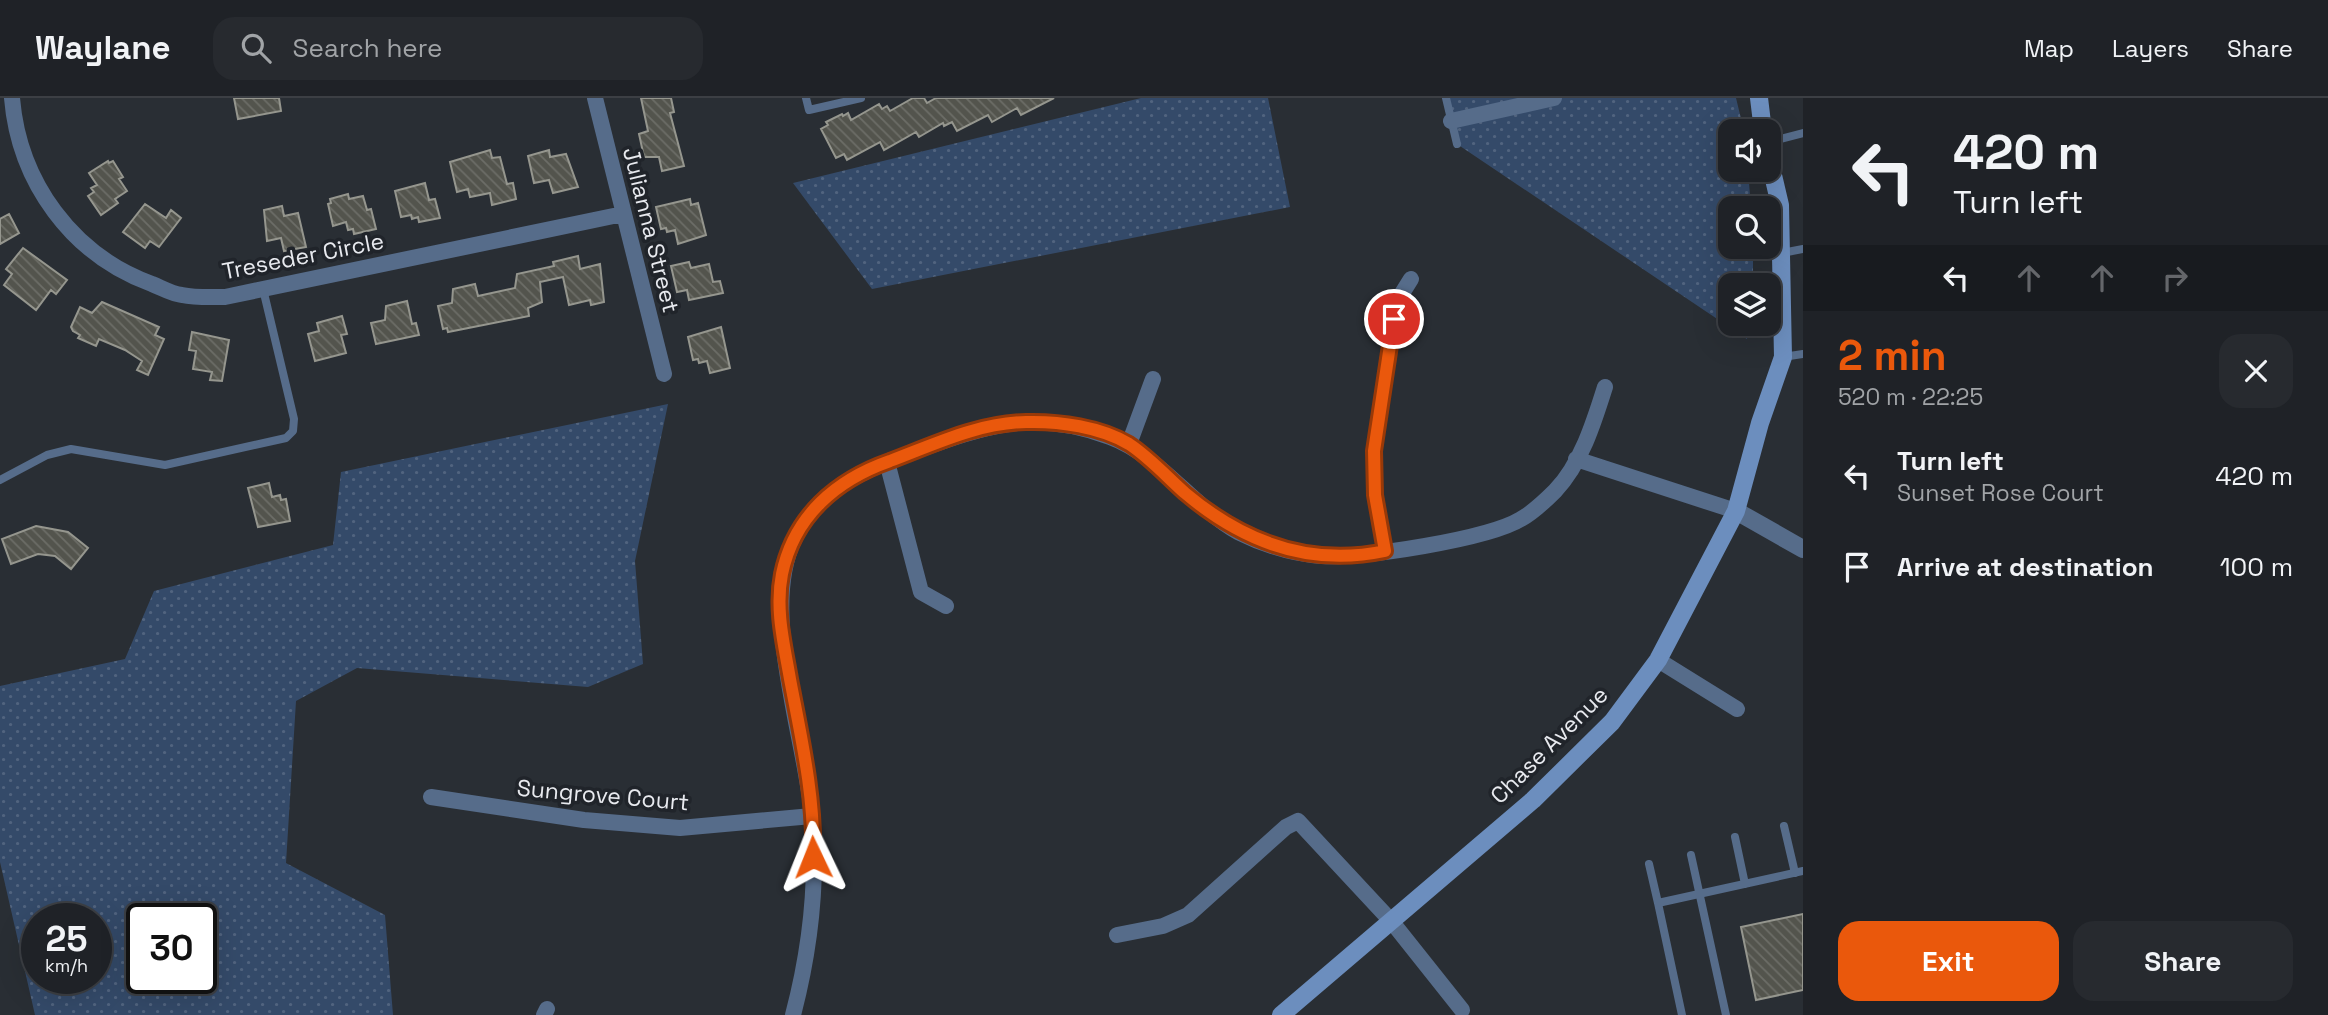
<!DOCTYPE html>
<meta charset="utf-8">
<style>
:root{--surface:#1f2227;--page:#272a2f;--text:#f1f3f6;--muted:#a1a4a7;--line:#3c3f44;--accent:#ea580c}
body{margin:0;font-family:"Space Grotesk",sans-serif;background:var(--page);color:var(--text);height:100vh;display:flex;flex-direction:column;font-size:26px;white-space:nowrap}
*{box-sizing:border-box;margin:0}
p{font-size:23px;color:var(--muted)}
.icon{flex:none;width:38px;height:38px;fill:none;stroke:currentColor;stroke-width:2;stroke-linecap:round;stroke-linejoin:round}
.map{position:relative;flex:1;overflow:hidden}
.side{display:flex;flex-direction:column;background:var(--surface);width:525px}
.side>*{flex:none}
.banner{background:#1f2227;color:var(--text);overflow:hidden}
.fabs{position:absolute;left:1718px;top:21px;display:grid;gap:14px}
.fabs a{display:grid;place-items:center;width:63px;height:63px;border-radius:14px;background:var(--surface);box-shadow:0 7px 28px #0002,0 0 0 2px var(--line);font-size:35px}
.speed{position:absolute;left:21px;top:805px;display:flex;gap:14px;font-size:35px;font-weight:700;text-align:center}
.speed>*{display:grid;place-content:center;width:91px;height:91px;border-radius:50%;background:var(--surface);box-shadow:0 7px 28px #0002,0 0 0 2px var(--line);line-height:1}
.speed small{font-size:18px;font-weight:400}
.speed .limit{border:4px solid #111;border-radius:10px;background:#fff;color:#111}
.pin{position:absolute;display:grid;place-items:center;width:60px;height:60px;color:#fff;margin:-30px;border:4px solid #fff;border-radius:50%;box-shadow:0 2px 7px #0007}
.me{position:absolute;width:77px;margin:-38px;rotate:358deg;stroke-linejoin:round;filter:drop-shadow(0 0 5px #0008)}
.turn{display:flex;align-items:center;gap:24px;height:147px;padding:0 35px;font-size:32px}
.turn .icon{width:91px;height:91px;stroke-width:2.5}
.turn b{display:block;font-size:49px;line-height:60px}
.lanes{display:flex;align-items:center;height:66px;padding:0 35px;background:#0003;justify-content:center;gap:35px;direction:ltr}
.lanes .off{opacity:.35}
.round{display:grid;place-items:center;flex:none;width:74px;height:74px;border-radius:21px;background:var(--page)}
.summary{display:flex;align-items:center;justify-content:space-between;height:119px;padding:0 35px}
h1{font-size:42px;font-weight:600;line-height:52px;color:var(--accent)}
.cta{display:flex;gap:14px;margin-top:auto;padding:14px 35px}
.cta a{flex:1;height:80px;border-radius:21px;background:var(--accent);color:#fff;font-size:28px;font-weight:600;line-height:80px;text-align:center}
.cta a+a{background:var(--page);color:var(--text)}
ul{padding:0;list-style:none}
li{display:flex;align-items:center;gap:21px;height:91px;padding:0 35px}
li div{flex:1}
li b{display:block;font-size:26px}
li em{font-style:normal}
header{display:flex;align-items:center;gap:42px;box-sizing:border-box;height:98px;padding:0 35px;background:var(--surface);border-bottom:2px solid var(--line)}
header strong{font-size:33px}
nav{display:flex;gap:38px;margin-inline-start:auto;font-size:24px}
.search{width:490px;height:63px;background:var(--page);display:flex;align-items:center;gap:18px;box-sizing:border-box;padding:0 24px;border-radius:21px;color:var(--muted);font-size:26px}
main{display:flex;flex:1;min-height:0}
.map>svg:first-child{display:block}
</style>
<header>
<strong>Waylane</strong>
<div class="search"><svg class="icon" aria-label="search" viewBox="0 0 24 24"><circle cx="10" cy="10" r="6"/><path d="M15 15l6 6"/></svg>Search here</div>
<nav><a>Map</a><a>Layers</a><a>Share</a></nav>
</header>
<main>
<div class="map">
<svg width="1803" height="917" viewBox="0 0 1803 917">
<defs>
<pattern id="grass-dots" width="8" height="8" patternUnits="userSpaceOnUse" patternTransform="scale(1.75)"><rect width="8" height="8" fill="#344a69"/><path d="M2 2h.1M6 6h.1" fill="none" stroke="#51647f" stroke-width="1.8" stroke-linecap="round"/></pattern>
<pattern id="building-back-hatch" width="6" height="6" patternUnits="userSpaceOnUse" patternTransform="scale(1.75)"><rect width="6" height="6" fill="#53544d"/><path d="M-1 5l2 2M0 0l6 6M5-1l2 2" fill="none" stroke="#6c6d67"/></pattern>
</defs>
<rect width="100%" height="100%" fill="#292e34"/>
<path fill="url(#grass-dots)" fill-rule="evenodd" d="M1141,0H1268L1290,109L872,191L793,85Z
M1446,0H1736L1744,33H1731V72H1748L1751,110H1731V149H1753V187H1731V226H1748L1747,241L1457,46Z
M668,306L635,463L643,566L588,589L357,570L296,603L286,765L385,817L393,917H35L0,764V588L125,561L154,493L333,447L341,374ZM37,821H96V880H37ZM142,821H201V880H142Z"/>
<path fill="url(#building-back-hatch)" stroke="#95968e" stroke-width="2" d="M234,0H279L281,13L238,21Z
M641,0H671L674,14L670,15L684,68L662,73L659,59H644L639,36L648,33Z
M913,0H924L927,5L936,0H1054L1021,17L1017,10L992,24L988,17L957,33L952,24L944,28L943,25L919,39L916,34L884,52L880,44L847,62L844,56L836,60L821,31L828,27L826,24L842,16L843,18L848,15L851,22L879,6L882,11L887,8L890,13Z
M490,52L492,60L500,59L507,86L513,85L516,101L492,107L490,95L470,99L468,91L457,94L450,64Z
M549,52L550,59L566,56L578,89L553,95L549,82L534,85L528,58Z
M108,63L109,65L113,63L123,79L119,81L127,93L115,101L118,105L101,117L88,98L94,94L91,90L97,87L89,75Z
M425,85L429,102L435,101L440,120L419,124L418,119L412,121L411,117L401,119L395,93Z
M348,96L349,101L363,98L367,112L371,111L376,131L354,136L353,131L348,132L346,124L333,128L328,106L331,105L330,101Z
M690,101L691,107L698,105L706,137L678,146L675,132L667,134L666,130L661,131L656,109Z
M145,106L166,120L171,112L181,120L159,149L150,143L145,150L123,134Z
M282,108L284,118L298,115L306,149L284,153L281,140L267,143L264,112Z
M9,116L19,135L0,146V121Z
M23,150L67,182L56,196L51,192L36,212L4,187L12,176L6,171Z
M578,158L580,171L600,166L604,204L591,207L590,202L569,207L563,179L540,184L542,204L528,210L529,218L448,234L447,230L443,231L438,208L452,205L453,191L475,186L478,198L515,190L517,176L554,168L553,164Z
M689,164L691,170L709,166L713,184L720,183L723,195L689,202L687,192L677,194L671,168Z
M407,203L412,226L416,225L419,237L376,246L371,225L385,222L386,208Z
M102,204L159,229L155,237L164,241L148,277L137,272L142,263L125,252L99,241L96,248L78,240L80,237L73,233L71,229L80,209L92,215Z
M342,218L347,236L341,237L346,255L315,263L308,236L319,233L317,225Z
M721,229L730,270L710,275L707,263L699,265L698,261L693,262L688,239Z
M192,234L229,242L222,283L210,282L212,274L193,271L196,253L189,252Z
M269,385L272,399L280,397L281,402L286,401L290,423L258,429L248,390Z
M36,428L68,434L88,450L71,471L55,458L38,456L11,466L2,441Z
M1803,816V892L1756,902L1741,829Z"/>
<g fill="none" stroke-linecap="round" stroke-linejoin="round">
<path stroke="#566c8a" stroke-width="8" d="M806,0L809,12L861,0
M1446,0L1457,46
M1769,44L1803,35
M1782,155L1803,151
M1783,259L1803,256
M0,382L47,357L71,351L165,367L286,340L293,333L294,321L263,191
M1784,728L1795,775
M1735,739L1745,786
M1691,757L1726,917
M1649,766L1658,805
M1682,917L1658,805L1803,773"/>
<path stroke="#566c8a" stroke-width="16" d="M12,0C19,84 72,157 152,186C162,190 172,196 182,197C196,200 211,199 225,199L623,116
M595,0L664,276
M1451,23L1554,0
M1129,346L1153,281
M1576,361L1736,413
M887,364L921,494L946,508
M1385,453L1375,397L1374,353L1396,205L1411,181
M1658,562L1737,611
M431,699L584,722L680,730L812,718
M1117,837L1163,828L1188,817L1286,729L1298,723L1392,824L1462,912
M544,917L547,911
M793,917C810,852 818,782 812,715C804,637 760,512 794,442C818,391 862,373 913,354C985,328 1033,310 1110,339C1159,357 1192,408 1238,434C1264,447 1293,456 1322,458C1361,461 1488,441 1521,421C1532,415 1546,402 1555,393C1581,366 1594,324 1605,289"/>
<path stroke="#566c8a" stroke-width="18" d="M1736,413L1803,451"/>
<path stroke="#6c8ebe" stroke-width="18" d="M1759,0L1763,33
M1281,917L1533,702L1612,624L1658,562L1736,413L1760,325L1783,259L1780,107L1769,60"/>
</g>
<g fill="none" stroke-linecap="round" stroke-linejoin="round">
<defs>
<path id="route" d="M813,759C815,699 801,639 790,581C784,546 775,511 782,476C794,418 836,382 890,363C935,346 978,325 1026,324C1059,323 1101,329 1129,346C1149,359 1167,379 1185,395C1243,444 1309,469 1385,453L1375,397L1374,353L1394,221"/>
</defs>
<use href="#route" stroke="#983908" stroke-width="18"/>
<use href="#route" stroke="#ea580c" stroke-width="12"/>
</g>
<g text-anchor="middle" stroke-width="7" stroke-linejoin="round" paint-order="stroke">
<g font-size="23" fill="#e8eaef" stroke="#20242a">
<text transform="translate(651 132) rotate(76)" y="8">Julianna Street</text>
<text transform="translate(303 158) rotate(-11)" y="8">Treseder Circle</text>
<text transform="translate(1549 647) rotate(-45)" y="8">Chase Avenue</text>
<text transform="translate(603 697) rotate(5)" y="8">Sungrove Court</text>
</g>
</g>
</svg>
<div class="fabs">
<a><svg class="icon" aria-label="sound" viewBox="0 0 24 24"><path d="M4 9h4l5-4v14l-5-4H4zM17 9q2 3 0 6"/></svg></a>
<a><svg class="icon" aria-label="search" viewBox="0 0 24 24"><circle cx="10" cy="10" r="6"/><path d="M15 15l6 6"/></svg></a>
<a><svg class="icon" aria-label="layers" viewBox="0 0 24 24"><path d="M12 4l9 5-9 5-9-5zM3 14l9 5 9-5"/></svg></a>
</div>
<div class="speed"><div>25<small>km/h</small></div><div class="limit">30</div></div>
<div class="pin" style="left:1394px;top:221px;background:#d93025"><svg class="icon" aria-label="arrive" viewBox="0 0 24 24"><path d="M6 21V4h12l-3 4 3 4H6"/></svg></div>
<svg class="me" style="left:813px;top:759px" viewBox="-20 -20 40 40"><path d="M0-17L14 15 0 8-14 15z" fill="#ea580c" stroke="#fff" stroke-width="4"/></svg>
</div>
<section class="side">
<div class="banner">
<div class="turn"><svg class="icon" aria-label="left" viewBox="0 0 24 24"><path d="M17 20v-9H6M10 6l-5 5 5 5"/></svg><div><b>420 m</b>Turn left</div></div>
<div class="lanes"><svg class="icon" aria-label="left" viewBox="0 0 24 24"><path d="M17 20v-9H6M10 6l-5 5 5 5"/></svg><svg class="icon off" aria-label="ahead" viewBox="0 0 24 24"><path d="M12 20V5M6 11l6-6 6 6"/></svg><svg class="icon off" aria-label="ahead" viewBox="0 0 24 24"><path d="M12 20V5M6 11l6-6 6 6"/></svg><svg class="icon off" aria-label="right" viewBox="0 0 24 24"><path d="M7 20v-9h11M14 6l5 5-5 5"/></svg></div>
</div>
<div class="summary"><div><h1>2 min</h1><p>520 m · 22:25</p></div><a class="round"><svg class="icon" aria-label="close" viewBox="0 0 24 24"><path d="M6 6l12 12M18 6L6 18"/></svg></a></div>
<ul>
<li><svg class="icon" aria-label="left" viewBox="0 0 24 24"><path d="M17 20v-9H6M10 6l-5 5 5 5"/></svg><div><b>Turn left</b><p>Sunset Rose Court</p></div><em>420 m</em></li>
<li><svg class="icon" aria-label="arrive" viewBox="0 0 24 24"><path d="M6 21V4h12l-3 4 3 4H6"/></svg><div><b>Arrive at destination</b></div><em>100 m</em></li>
</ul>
<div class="cta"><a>Exit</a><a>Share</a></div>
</section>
</main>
